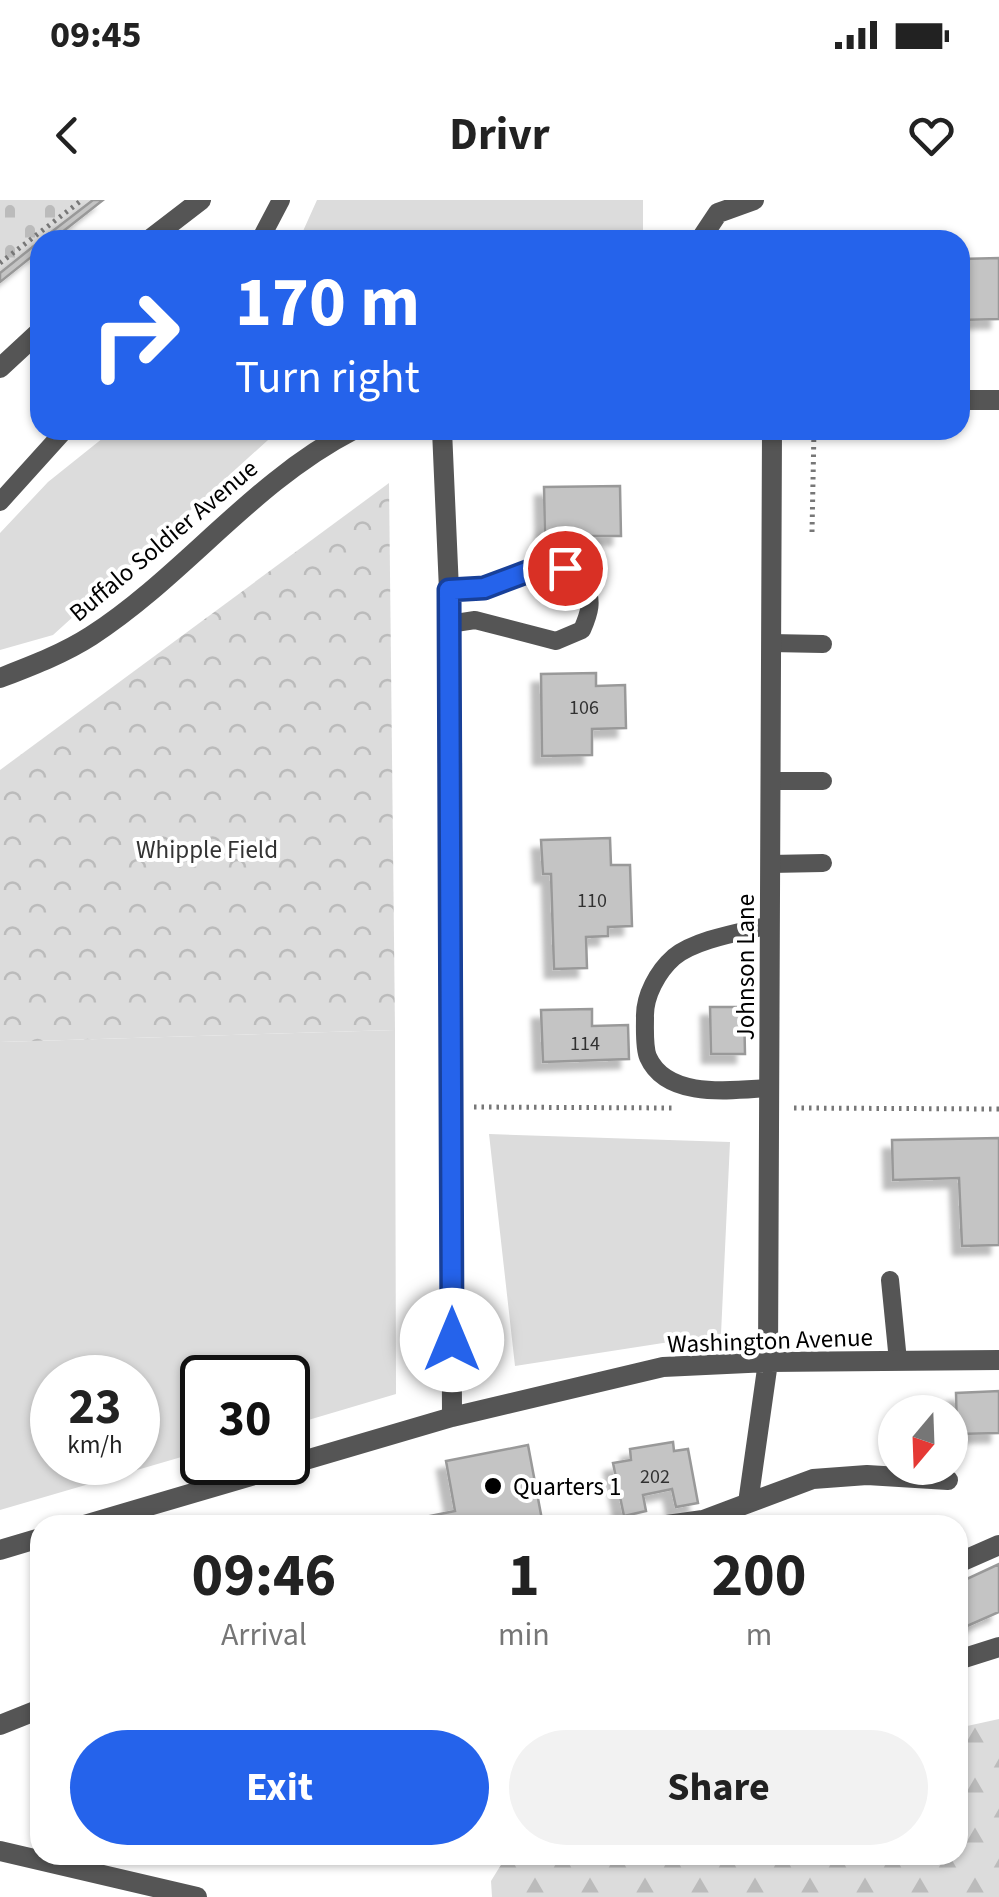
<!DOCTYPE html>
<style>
:root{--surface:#fff;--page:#f2f2f2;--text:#222;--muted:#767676;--accent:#2563eb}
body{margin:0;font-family:"Source Sans 3",sans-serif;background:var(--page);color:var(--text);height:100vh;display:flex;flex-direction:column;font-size:38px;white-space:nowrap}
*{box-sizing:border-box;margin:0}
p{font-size:32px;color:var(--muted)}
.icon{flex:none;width:55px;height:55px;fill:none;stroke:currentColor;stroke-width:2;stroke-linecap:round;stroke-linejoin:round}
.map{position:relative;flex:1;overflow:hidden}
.sheet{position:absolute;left:30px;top:1315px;width:938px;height:350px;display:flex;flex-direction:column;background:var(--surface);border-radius:30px;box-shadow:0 2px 8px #0004}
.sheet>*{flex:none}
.banner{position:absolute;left:30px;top:30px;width:940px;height:210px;border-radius:30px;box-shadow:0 2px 8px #0004;background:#2563eb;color:#fff;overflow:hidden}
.needle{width:65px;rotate:199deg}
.fabs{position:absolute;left:878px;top:1195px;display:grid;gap:20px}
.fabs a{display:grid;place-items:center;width:90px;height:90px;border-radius:50%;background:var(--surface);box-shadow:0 2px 8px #0004;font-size:50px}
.speed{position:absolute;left:30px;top:1155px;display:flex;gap:20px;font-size:50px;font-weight:700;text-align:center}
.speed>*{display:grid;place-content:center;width:130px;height:130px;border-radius:50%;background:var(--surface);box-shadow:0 2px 8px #0004;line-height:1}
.speed small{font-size:25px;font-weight:400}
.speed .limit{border:5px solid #111;border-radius:15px;background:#fff;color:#111}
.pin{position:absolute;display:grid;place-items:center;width:85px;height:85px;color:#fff;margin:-42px;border:5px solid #fff;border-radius:50%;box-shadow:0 2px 10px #0007}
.me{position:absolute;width:110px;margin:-55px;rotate:0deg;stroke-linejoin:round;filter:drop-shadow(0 0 8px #0008)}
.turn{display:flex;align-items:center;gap:35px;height:210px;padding:0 40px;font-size:45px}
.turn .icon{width:130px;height:130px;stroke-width:2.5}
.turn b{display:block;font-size:70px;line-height:85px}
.eta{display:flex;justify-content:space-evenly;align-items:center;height:170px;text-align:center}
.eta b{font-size:60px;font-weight:700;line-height:70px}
.button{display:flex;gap:20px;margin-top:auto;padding:20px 40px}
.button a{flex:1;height:115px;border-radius:60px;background:var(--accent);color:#fff;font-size:40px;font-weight:700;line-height:115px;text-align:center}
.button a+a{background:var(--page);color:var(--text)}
.status{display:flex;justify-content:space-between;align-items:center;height:70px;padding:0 50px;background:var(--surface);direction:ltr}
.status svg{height:28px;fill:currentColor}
header{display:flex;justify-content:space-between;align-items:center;height:130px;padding:0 40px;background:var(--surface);font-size:45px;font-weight:700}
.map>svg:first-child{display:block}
</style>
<div class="status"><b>09:45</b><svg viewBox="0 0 49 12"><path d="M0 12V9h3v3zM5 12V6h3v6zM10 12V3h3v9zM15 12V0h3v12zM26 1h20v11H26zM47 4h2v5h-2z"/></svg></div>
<header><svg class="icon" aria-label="back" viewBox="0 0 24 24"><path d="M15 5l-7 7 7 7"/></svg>Drivr<svg class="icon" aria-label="heart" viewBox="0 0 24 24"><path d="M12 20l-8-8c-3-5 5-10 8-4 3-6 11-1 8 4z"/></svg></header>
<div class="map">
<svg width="999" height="1697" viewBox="0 0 999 1697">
<defs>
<pattern id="forest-firs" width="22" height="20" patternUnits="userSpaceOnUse" patternTransform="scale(2.5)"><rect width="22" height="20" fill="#dcdcdc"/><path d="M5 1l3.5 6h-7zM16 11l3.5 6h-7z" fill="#bbb"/></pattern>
<pattern id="cemetery-stones" width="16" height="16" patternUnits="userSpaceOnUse" patternTransform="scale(2.5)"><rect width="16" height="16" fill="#dcdcdc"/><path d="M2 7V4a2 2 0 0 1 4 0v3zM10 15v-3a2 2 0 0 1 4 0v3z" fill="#bbb"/></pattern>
<pattern id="park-crowns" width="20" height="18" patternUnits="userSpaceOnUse" patternTransform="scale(2.5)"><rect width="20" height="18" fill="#dcdcdc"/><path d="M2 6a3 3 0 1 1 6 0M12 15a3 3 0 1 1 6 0" fill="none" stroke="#bbb"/></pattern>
<filter id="shadow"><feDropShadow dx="-9" dy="9" stdDeviation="2.5" flood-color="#0004"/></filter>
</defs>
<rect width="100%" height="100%" fill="#fff"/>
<path fill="#dcdcdc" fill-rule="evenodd" d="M317,0H643V40H299Z
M113,230H279L53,435L0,450V333L48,282Z
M395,830L396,1194L288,1226V1178H202V1251L0,1310V842ZM52,1178H138V1262H52Z
M489,934L730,942L721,1134L515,1166Z"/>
<path fill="url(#forest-firs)" d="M999,1519V1697H492L491,1681L507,1655H670L749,1662L761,1655H958V1528Z"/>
<path fill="url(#cemetery-stones)" d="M0,0H103L52,40H40V50L0,82Z"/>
<path fill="url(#park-crowns)" d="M389,283L395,830L0,842V570Z"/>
<path fill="#c4c4c4" stroke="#999" stroke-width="2.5" filter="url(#shadow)" d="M93,0H103L52,40H41Z
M40,41V50L0,82V73Z
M999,58V119L960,120V59Z
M620,286L621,336H545L544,287Z
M596,473V486L625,485L626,528L592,529V555L542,556L541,474Z
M610,638L611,665H630L632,726L608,727V736L586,737L587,768L554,769L551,674H543L541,640Z
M710,807H744L745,854H711Z
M592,809V826L628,825L629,859L543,862L541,810Z
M999,938V1045L962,1046L959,978L893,980L892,940Z
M999,1191V1233L957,1234L956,1193Z
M673,1242L674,1251L688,1249L698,1303L676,1307L672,1289L643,1295L646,1311L624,1316L613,1263L631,1260L630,1249Z
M528,1245L543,1325H421L420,1318L455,1311L446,1261Z
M999,1364V1412L958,1430V1383Z"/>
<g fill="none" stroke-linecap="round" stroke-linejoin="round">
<path stroke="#777" stroke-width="5" stroke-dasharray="2.5 5" stroke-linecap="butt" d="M0,63L82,0
M812,332L814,230
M474,907L673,908
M794,908L999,909"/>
<path stroke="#555" stroke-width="18" d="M260,40L281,0
M0,302L65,230
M449,390C462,389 477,390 489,385C519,375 560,348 584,384C594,400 589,414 582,430L556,441L475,420L449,424
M771,443L823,444
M770,581H823
M770,664L823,663
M769,888C733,890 667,900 648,857C644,847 645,829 645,818C644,796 658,771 674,757C696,739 742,732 770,725
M890,1080L898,1161"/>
<path stroke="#555" stroke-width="20" d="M149,40L201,0
M700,40L718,13L754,0
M0,168L40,131
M442,230L449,390L452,1217
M748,1303L768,1162L772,230
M84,1325L452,1217L663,1167L768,1162L999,1160
M667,1325L703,1320L813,1279L867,1275L948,1280
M0,1350L40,1338
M958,1363L999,1345
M958,1460L999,1447
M0,1525L40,1509
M0,1651L197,1697"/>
<path stroke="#555" stroke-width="20" d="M960,200H999
M0,478C31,466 63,454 91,436C185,375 252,282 353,230"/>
</g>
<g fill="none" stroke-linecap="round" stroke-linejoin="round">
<defs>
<path id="route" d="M452,1140L449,390L484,388L548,364L565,368"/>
</defs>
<use href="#route" stroke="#184099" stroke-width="25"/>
<use href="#route" stroke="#2563eb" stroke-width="18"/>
</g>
<circle fill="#000" stroke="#fff" stroke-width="4" cx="493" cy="1286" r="10"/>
<g text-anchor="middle" stroke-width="8" stroke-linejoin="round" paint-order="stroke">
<g font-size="20" fill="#313131">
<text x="584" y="514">106</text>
<text x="592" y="707">110</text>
<text x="585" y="850">114</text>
<text x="655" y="1283">202</text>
</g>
<g font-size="25" fill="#000" stroke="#fff">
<text transform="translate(163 340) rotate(-40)" y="9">Buffalo Soldier Avenue</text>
<text transform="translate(745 767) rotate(-90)" y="9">Johnson Lane</text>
<text transform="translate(770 1140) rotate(-2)" y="9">Washington Avenue</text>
</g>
<g font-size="25" fill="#333" stroke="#fff">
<text x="207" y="658">Whipple Field</text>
</g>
<g font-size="25" fill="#000" stroke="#fff" text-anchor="start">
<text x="513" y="1295">Quarters 1</text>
</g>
</g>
</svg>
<div class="fabs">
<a><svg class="needle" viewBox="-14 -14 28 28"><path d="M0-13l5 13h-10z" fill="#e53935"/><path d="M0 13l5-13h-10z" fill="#767676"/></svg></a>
</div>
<div class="speed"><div>23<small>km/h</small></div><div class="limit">30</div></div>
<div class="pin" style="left:565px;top:368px;background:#d93025"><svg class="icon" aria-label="arrive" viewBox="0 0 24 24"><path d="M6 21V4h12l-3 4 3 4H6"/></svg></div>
<svg class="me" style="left:452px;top:1140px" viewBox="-20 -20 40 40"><circle r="19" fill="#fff"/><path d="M0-13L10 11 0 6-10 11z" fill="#2563eb"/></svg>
<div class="banner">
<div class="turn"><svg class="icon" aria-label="right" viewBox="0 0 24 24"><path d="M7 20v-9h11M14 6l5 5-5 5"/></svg><div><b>170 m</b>Turn right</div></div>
</div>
<section class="sheet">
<div class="eta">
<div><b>09:46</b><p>Arrival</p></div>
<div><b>1</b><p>min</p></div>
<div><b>200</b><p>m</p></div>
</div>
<div class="button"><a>Exit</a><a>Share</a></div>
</section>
</div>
